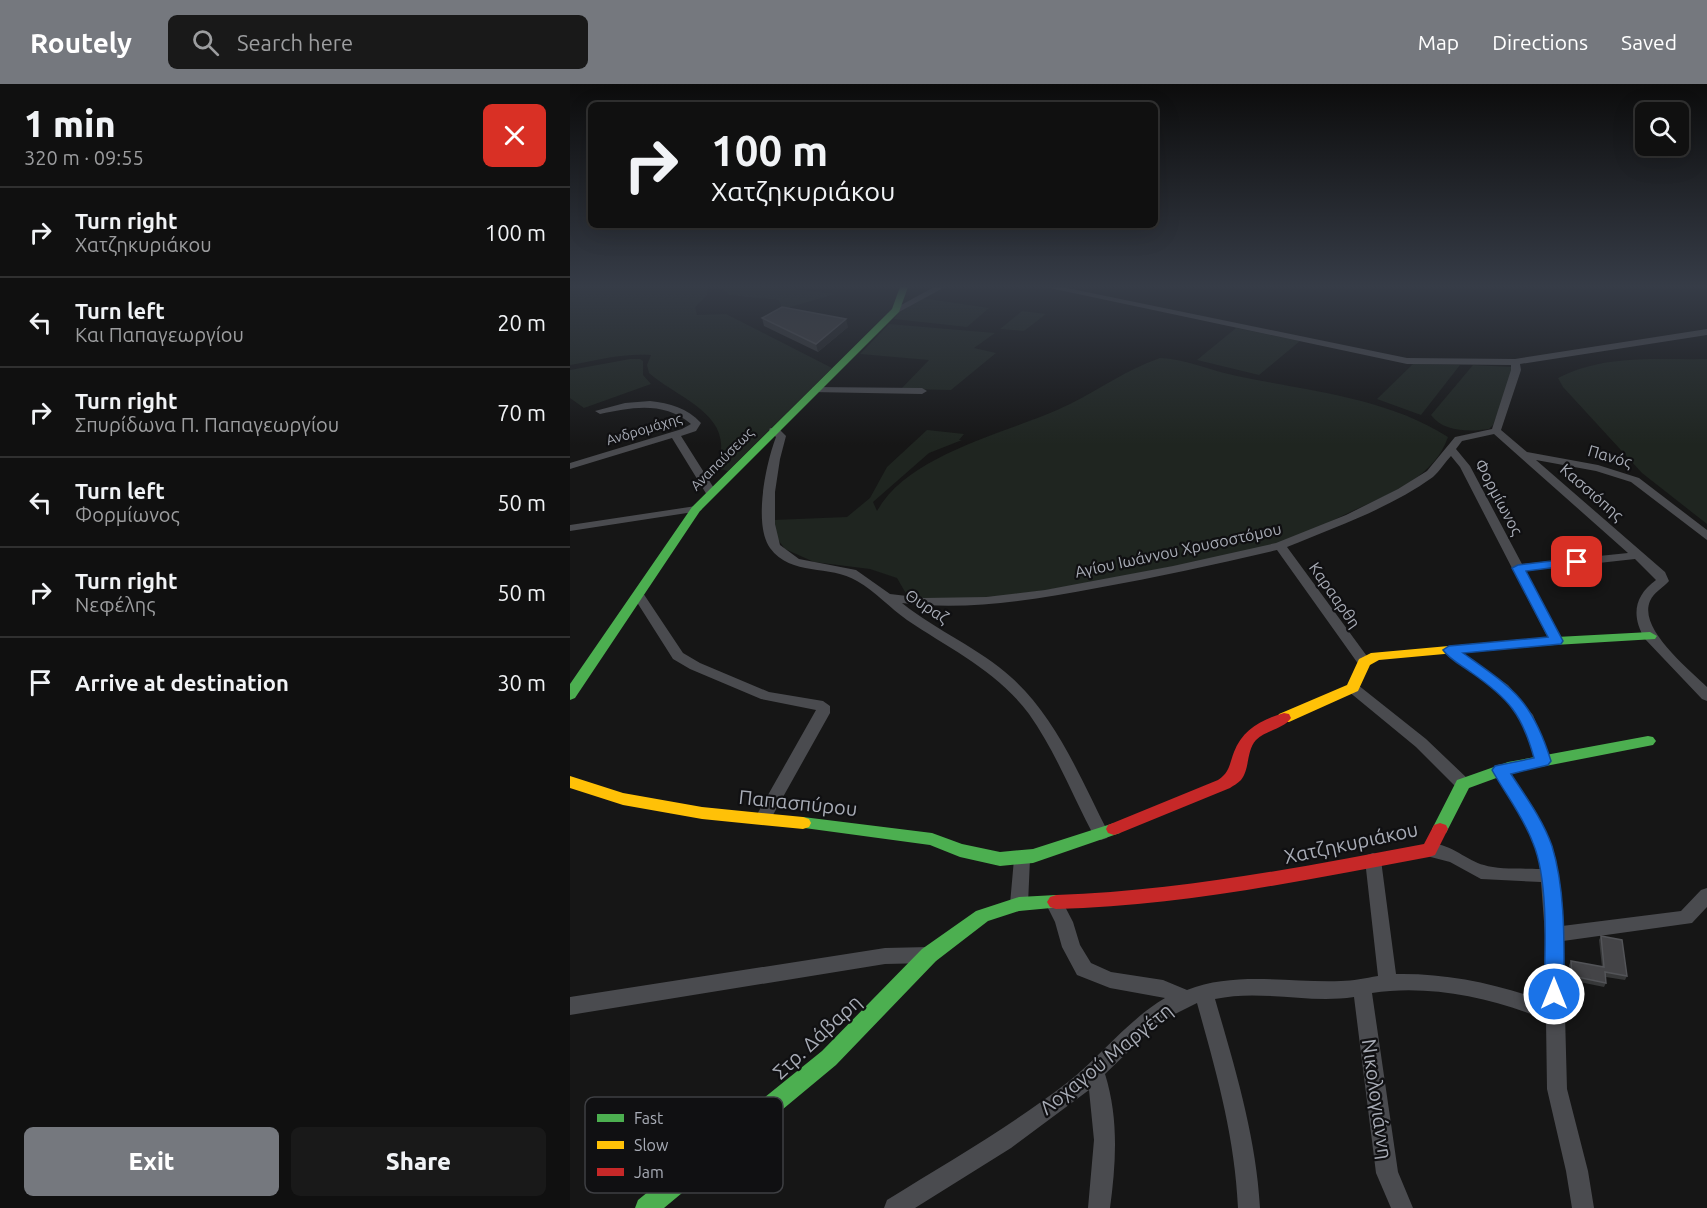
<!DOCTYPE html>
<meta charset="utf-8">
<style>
:root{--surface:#101010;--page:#191919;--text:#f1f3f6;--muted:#9c9d9f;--line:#303030;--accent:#75787e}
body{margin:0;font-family:Ubuntu,sans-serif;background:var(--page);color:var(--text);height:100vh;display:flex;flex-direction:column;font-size:22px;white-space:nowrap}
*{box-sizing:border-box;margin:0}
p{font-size:20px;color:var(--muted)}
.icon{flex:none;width:33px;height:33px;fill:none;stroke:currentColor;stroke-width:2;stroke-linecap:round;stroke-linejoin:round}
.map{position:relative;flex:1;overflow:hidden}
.drawer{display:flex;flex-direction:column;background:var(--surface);width:570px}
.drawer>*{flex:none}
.guide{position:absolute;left:18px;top:18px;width:570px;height:126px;border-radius:9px;box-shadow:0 6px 24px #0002,0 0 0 2px var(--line);background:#101010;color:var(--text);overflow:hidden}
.buttons{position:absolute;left:1065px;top:18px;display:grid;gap:12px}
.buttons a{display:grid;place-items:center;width:54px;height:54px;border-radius:9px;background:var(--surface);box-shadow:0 6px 24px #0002,0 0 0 2px var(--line);font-size:30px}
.pin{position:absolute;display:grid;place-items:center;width:51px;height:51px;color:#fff;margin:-26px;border-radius:12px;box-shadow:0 3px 9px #0006}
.me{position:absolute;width:66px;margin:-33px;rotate:0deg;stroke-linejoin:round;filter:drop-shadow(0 0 4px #0008)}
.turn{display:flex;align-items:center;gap:21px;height:126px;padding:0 24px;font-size:27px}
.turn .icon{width:78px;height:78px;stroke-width:2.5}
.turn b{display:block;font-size:42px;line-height:51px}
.round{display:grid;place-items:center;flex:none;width:63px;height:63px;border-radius:9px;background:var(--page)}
.overview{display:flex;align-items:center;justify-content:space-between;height:102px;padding:0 24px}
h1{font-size:36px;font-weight:800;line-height:45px}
.button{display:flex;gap:12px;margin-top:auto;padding:12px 24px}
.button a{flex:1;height:69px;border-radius:9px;background:var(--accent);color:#fff;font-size:24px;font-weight:800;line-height:69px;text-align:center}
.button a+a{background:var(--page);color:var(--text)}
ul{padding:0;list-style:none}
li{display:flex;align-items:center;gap:18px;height:90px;padding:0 24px;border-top:2px solid var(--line)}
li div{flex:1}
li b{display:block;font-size:22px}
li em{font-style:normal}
header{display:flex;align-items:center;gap:36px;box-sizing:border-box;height:84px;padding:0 30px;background:var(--accent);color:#fff}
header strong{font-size:28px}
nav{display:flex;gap:33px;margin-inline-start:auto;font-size:21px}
.search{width:420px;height:54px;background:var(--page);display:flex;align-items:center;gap:15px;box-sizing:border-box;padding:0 21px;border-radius:9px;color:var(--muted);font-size:22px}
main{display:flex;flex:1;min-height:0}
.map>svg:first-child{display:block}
</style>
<header>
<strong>Routely</strong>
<div class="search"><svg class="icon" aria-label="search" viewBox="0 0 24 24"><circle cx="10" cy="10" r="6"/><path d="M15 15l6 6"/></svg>Search here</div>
<nav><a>Map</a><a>Directions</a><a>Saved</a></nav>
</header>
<main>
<section class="drawer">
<div class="overview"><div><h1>1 min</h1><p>320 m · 09:55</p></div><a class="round" style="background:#d93025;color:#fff"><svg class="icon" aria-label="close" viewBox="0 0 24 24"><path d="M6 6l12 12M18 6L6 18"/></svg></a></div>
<ul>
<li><svg class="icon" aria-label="right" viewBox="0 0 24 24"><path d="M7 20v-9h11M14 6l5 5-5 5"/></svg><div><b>Turn right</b><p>Χατζηκυριάκου</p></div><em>100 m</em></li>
<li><svg class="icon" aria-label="left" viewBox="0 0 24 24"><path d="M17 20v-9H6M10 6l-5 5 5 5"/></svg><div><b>Turn left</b><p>Και Παπαγεωργίου</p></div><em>20 m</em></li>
<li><svg class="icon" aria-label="right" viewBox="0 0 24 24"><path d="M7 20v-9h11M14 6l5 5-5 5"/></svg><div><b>Turn right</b><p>Σπυρίδωνα Π. Παπαγεωργίου</p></div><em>70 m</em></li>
<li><svg class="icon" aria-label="left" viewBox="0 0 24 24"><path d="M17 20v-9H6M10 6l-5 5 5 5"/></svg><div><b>Turn left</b><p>Φορμίωνος</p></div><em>50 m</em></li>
<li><svg class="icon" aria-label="right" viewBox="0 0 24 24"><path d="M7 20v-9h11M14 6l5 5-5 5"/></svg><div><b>Turn right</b><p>Νεφέλης</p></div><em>50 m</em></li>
<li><svg class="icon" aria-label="arrive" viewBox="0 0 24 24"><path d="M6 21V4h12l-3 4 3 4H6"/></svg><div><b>Arrive at destination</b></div><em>30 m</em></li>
</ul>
<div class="button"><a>Exit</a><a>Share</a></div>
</section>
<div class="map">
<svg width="1137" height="1124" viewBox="0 0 1137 1124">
<rect width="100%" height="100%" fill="#161616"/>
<path fill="#1f2520" d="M0,203H137V211L125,223L127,231L156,230L262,284L158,387L146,384C169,332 110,316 79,289L77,281L81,271C54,269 27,276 0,281Z
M151,203H205L265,210L217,224L211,222L209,216L159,211Z
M352,214L419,224L397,243L324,235L329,227Z
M452,227L476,230L454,247L430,245Z
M319,240L425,249L404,264L426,269L381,306L331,305L359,276L290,270Z
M666,244L730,257L689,291L627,276Z
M590,274C616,275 641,287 667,292C738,307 816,313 878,353C865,392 823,408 789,424C767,434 745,446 723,454C682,469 637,476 595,484C510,501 425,520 338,513L327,494L300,485L244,478L215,465L206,453L203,436L277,433L300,414L317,383L357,346L394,350L389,356H392L359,369L303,418L307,427C340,368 441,349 500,320C532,304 556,286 590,274Z
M60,275H70L73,277V291L81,300L14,324L0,314V286Z
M1137,275V440L1072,389L993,303L988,294C1035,270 1085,276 1137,275Z
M843,280L890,281L851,331L807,315Z
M903,281L942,283L944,286L923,341L919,345C900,348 873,348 861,331Z"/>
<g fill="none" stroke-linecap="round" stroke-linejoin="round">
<path fill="#4a4b4f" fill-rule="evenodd" d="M364,203H375L329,228L322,226Z
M475,203H492L837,274L945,275L1137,245V251L950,280L951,286L931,346L957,368L1028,381L1069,394L1137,446V456L1061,398L1026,387L966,376L1095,488L1099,497C1093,504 1084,508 1080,517C1068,545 1119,585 1137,603V617L1132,615L1075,555C1061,532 1064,512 1086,496L1065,475L956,487L993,557L991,560H981L890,383L881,372C875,378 870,387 863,393C820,424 766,443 717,463L799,575L801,578L799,581H789L707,466C647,480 588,493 527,504C463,516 397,527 332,519C367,547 409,564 442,594C488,636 511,696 539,750L537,754L531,756L525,754C503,713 486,668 459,630C427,587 380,565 337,536C320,524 306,508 287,497C260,480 221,493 200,464C183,440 196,379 206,353L199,346L200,344H208L216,352L210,375L205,408V440L210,461L229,475L286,486L320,510L354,514L416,513L475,506L603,482L706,459L776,431L828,405L857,387L885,353L922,345L941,286V281L837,280ZM924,350L1058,469L952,480L900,382L886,365L892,357Z
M245,303L352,304L357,307L352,310L242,308V304Z
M80,317C100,319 117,324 131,339L126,347L111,352L147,409L145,411H137L102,354L0,385V379L112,345L121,340C94,317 62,323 30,330L25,327L55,319Z
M126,422L132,425L130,427L0,447V441Z
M69,508L73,509L113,569L130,579L199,608L253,617L260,622V629L199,738L193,740L187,738L185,734L246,626L191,615L120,585L103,575L63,512Z
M879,562L938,601L963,631L981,677L978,681H968L949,633L928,607L874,569L872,566Z
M783,599L788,601L856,655L899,696L901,700L899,704H887L846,663L778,607L776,604L778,601Z
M930,680L935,682C953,707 970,731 981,759C991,785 990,815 992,842L1111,827L1131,806L1137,804V823L1122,839L993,857L997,1005L1018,1087L1024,1124H1002L996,1087L977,1005L976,936C924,914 859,900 802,909L828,1088L843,1124H821L806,1089L784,913C738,920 691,905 645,915C665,984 686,1052 690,1124H668C665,1053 646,987 627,919L589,938L535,990C549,1035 546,1079 540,1124H518L524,1056L519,1006L441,1064L345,1124H314L317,1116C378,1078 441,1042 498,998C532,971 558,936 595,914L540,904L507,891L492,863L485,838L475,818L478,813L484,811L490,813L503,838L510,861L521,879L541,888L593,896L617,906C666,887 719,899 771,897C783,897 795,894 808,892L795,776L797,771L803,769L809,771L811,776L826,890C877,889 929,900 976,918L975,851L971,798L911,795L880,778L853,771L851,766L853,761C875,754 895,776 914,781C928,786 954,784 970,785C967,746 941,718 922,686L925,682Z
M452,768L458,770L460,775L458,820L455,825L449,827L443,825L440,820L444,775L446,770Z
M359,863L366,865L368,871L366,877L359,879L315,880L0,931V913L315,864Z"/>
<path fill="#4caf50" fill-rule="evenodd" d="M330,203H338L329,228L130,427L5,614L0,616V600L122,423L322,225Z
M1080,548L1087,552L1085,555L968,562L961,558L968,554Z
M1078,652L1083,653L1086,657L1083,661L940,689L899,704L876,749L870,751L864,749L862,745L887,696L938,678Z
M233,733L362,749L392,760L430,768L463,765L544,739L550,741L552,745L550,749L463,779L430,782L390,773L360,761L227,743L225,739L227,735Z
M486,811L492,813L495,818L492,823L449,827L418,837L366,877L266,981L94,1124H65L68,1116L252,967L352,865L406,827L449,813Z"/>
<path fill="#ffc107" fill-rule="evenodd" d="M968,554L973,555L975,558L973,561L809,576L800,581L788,607L719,638H709L707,634L709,630L777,601L789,575L801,569Z
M0,692L53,709L132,723L233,733L239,735L241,739L239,743L233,745L132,735L53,721L0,704Z"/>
<path fill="#c62828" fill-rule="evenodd" d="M714,629L719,630L721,634C714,645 696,646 686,656C676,667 680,685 671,696C668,699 663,702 660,704L550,749L544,751L538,749L536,745L538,741L648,696C660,688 659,681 664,668C672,646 692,635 714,629Z
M870,739L876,741L878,745L865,771L859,773C735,796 613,822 486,825L480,823L477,818L480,813L486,811C611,807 731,783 854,760L864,741Z"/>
</g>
<path fill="#373839" d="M192,234L278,243L248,268L194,242Z
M1031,852L1057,892L1055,896L1036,893V899L1034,903L1000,896L999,881L1001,877L1032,883L1029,856Z"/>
<path fill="#252526" d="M276,235L278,243L248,268L246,260Z"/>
<path fill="#444447" stroke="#535458" stroke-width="1.5" d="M212,223L276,235L246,260L192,234Z
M1031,852L1052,856L1057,892L1035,888L1036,899L1002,892L1001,877L1034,883Z"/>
<linearGradient id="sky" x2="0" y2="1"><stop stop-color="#0c0c0c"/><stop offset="0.56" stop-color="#363c47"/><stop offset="1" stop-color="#363c47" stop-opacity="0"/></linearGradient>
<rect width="1137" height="361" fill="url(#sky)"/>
<path fill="#1a73e8" stroke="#114b97" stroke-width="1.5" d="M1007,474L1011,475V480L956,487L993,557L991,560L893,569C944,605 962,616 981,677L978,681L941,690C956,713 973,736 982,762C996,807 994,864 994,910L991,916L984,919L977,916L974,910C975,868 979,797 963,759C953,732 936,711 922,686L925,682L964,674C952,630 939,615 902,589C893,582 880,576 873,566L879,562L978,553L942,484L948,481Z"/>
<g text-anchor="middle" stroke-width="4.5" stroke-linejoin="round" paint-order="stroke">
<g font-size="14" fill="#a8acb6" stroke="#101012">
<text transform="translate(74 345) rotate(-17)" y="5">Ανδρομάχης</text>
<text transform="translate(152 375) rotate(-45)" y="5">Αναπαύσεως</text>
</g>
<g font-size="16" fill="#a8acb6" stroke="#101012">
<text transform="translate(1040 372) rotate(16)" y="6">Πανός</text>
<text transform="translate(1022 408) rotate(41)" y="6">Κασσιόπης</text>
<text transform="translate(929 413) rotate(62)" y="6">Φορμίωνος</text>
<text transform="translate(608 466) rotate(-12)" y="6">Αγίου Ιωάννου Χρυσοστόμου</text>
<text transform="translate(765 511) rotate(55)" y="6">Καρααρθη</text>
<text transform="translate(357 522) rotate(33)" y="6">Θυραζ</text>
</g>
<g font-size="20" fill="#a8acb6" stroke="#101012">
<text transform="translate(228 719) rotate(6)" y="7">Παπασπύρου</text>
<text transform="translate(781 759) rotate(-12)" y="7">Χατζηκυριάκου</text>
<text transform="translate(247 953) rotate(-43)" y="7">Στρ. Δάβαρη</text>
<text transform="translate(536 975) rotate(-39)" y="7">Λοχαγού Μαργέτη</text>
<text transform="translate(807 1015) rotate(82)" y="7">Νικολογιάννη</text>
</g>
</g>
<rect x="15" y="1013" width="198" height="96" rx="9" fill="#101012" stroke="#3e3f43" stroke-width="1.5"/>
<rect x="27" y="1030" width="27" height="8" fill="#4caf50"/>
<rect x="27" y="1057" width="27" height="8" fill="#ffc107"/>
<rect x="27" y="1084" width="27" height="8" fill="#c62828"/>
<g font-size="16" fill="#a8acb6">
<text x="64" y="1040">Fast</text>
<text x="64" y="1067">Slow</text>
<text x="64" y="1094">Jam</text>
</g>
</svg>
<div class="buttons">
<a><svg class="icon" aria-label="search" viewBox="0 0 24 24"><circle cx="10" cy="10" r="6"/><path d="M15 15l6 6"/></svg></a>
</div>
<div class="pin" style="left:1007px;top:478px;background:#d93025"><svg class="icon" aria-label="arrive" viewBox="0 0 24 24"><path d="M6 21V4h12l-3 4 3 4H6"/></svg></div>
<svg class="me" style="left:984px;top:910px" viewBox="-20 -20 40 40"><circle r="17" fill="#1a73e8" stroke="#fff" stroke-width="3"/><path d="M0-11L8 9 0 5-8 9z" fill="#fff"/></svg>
<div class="guide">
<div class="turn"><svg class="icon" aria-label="right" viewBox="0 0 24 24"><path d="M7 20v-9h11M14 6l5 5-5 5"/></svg><div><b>100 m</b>Χατζηκυριάκου</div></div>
</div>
</div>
</main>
